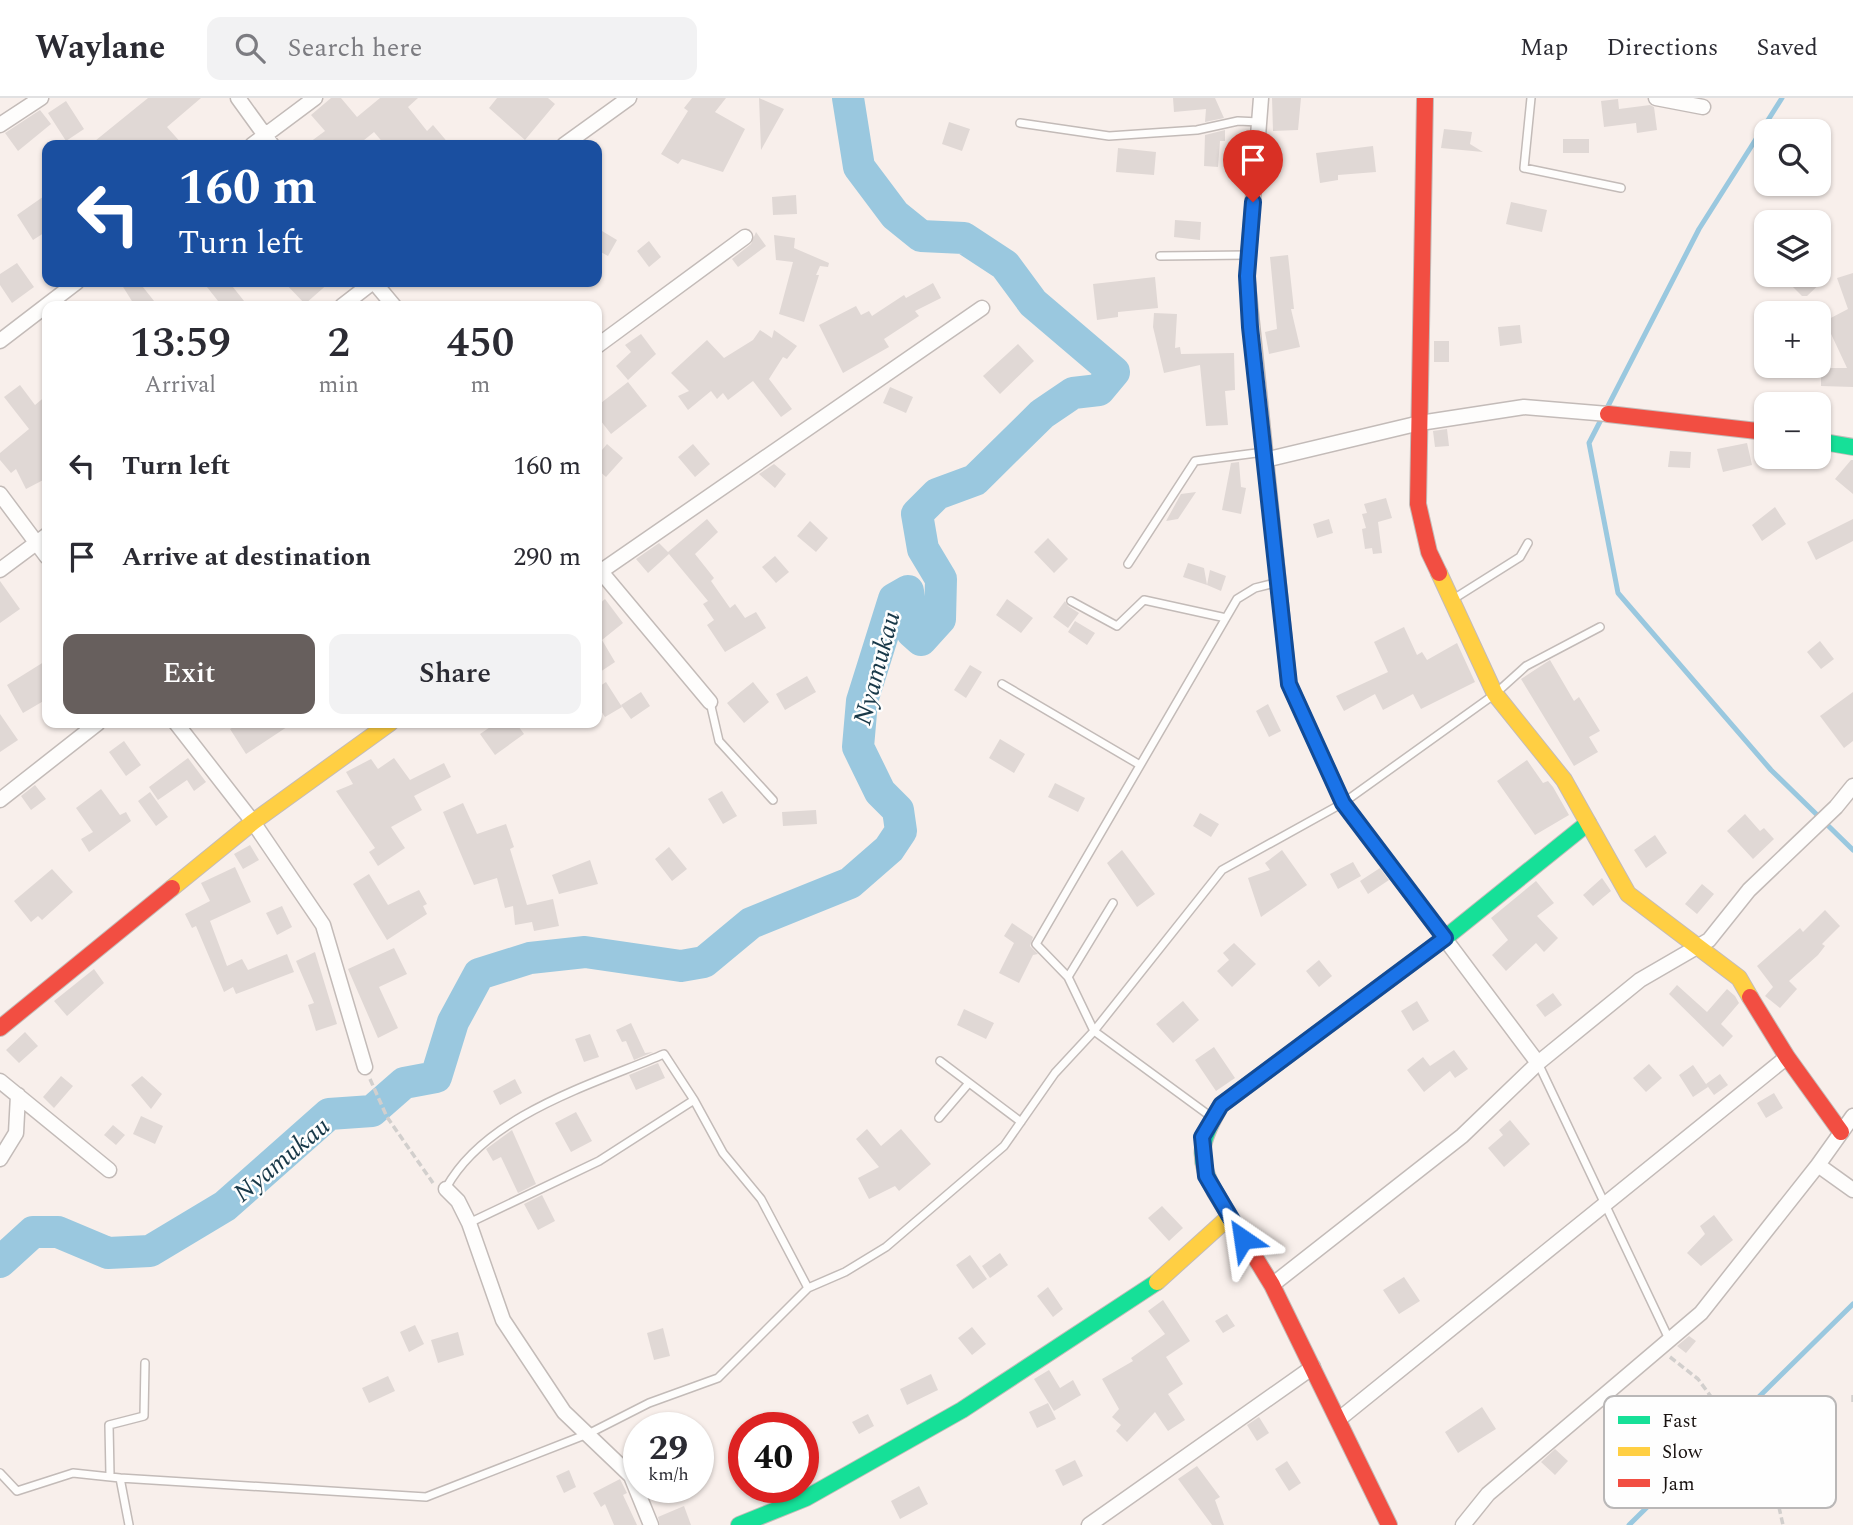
<!DOCTYPE html>
<meta charset="utf-8">
<style>
:root{--surface:#fff;--page:#f2f2f3;--text:#2b2b33;--muted:#7c7c81;--line:#e1e1e2;--accent:#675f5d}
body{margin:0;font-family:Spectral,serif;background:var(--page);color:var(--text);height:100vh;display:flex;flex-direction:column;font-size:26px;white-space:nowrap}
*{box-sizing:border-box;margin:0}
p{font-size:23px;color:var(--muted)}
.icon{flex:none;width:38px;height:38px;fill:none;stroke:currentColor;stroke-width:2;stroke-linecap:round;stroke-linejoin:round}
.map{position:relative;flex:1;overflow:hidden}
.details{position:absolute;left:42px;top:203px;width:560px;height:427px;display:flex;flex-direction:column;background:var(--surface);border-radius:14px;box-shadow:0 2px 5px #0004}
.details>*{flex:none}
.hud{position:absolute;left:42px;top:42px;width:560px;height:147px;border-radius:14px;box-shadow:0 2px 5px #0004;background:#1a4fa0;color:#fff;overflow:hidden}
.controls{position:absolute;left:1754px;top:21px;display:grid;gap:14px}
.controls a{display:grid;place-items:center;width:77px;height:77px;border-radius:14px;background:var(--surface);box-shadow:0 2px 5px #0004;font-size:35px}
.speed{position:absolute;left:623px;top:1314px;display:flex;gap:14px;font-size:35px;font-weight:700;text-align:center}
.speed>*{display:grid;place-content:center;width:91px;height:91px;border-radius:50%;background:var(--surface);box-shadow:0 2px 5px #0004;line-height:1}
.speed small{font-size:18px;font-weight:400}
.speed .limit{border:10px solid #d22;background:#fff;color:#111}
.pin{position:absolute;display:grid;place-items:center;width:60px;height:60px;color:#fff;margin:-72px -30px;border-radius:50% 50% 50% 0;rotate:-45deg;box-shadow:0 0 7px #0007}
.pin .icon{rotate:45deg}
.me{position:absolute;width:77px;margin:-38px;rotate:328deg;stroke-linejoin:round;filter:drop-shadow(0 0 5px #0008)}
.turn{display:flex;align-items:center;gap:24px;height:147px;padding:0 21px;font-size:32px}
.turn .icon{width:91px;height:91px;stroke-width:2.5}
.turn b{display:block;font-size:49px;line-height:60px}
.eta{display:flex;justify-content:space-evenly;align-items:center;height:119px;text-align:center}
.eta b{font-size:42px;font-weight:600;line-height:49px}
.action{display:flex;gap:14px;margin-top:auto;padding:14px 21px}
.action a{flex:1;height:80px;border-radius:14px;background:var(--accent);color:#fff;font-size:28px;font-weight:600;line-height:80px;text-align:center}
.action a+a{background:var(--page);color:var(--text)}
ul{padding:0;list-style:none}
li{display:flex;align-items:center;gap:21px;height:91px;padding:0 21px}
li div{flex:1}
li b{display:block;font-size:26px}
li em{font-style:normal}
header{display:flex;align-items:center;gap:42px;box-sizing:border-box;height:98px;padding:0 35px;background:var(--surface);border-bottom:2px solid var(--line)}
header strong{font-size:33px}
nav{display:flex;gap:38px;margin-inline-start:auto;font-size:24px}
.search{width:490px;height:63px;background:var(--page);display:flex;align-items:center;gap:18px;box-sizing:border-box;padding:0 24px;border-radius:14px;color:var(--muted);font-size:26px}
.map>svg:first-child{display:block}
</style>
<header>
<strong>Waylane</strong>
<div class="search"><svg class="icon" aria-label="search" viewBox="0 0 24 24"><circle cx="10" cy="10" r="6"/><path d="M15 15l6 6"/></svg>Search here</div>
<nav><a>Map</a><a>Directions</a><a>Saved</a></nav>
</header>
<div class="map">
<svg width="1853" height="1427" viewBox="0 0 1853 1427">
<rect width="100%" height="100%" fill="#f8efeb"/>
<g fill="none" stroke-linecap="round" stroke-linejoin="round">
<path stroke="#9ac8df" stroke-width="5" d="M1782,0L1699,131L1589,345L1618,495L1771,672L1853,752
M1629,1427L1853,1206"/>
<path stroke="#9ac8df" stroke-width="32" d="M0,1164L33,1134H58L108,1155L150,1153L225,1108L329,1016L372,1013L404,985L436,979L453,924L479,876L530,860L585,854L681,868L704,864L751,825L850,785L889,751L901,733L898,712L880,694L858,649L862,603L894,501L908,493L912,534L921,542L940,521L941,481L923,451L917,416L937,396L975,382L1042,316L1073,295L1099,292L1114,274L1033,205L1005,167L964,140L921,138L895,117L859,69L848,0"/>
</g>
<path fill="#e0d8d5" d="M148,0H201L167,29L183,47H90Z
M331,0H341L357,19L380,0H418L408,9L427,33L433,27L450,47H385L374,34L358,47H306L325,33L311,17Z
M497,0H548L555,6L525,42L489,10Z
M692,0H726L715,14L745,31L723,74L682,61L678,66L661,56L688,13L684,10Z
M759,0L784,11L761,52Z
M1173,0H1215L1224,20L1205,24L1206,11L1174,14Z
M1272,0H1301L1298,32L1273,33Z
M1618,1L1619,11L1650,7L1654,9L1657,32L1637,35L1636,25L1604,29L1601,3Z
M66,3L84,31L66,43L48,15Z
M40,12L51,26L18,53L5,35Z
M949,24L970,31L962,53L942,46Z
M1444,31L1472,34L1470,46L1483,54L1441,50Z
M1225,32V43H1220L1218,69L1204,68L1205,37Z
M1563,41H1589V55H1563Z
M1373,48L1376,74L1338,77V82L1320,85L1316,55Z
M1118,50L1156,54L1154,77L1116,74Z
M47,96V133L33,142L17,117Z
M796,97L797,116L773,117L772,99Z
M1511,104L1547,112L1542,134L1506,126Z
M1175,122L1201,124L1200,142L1174,139Z
M597,130L617,142L608,158L597,152Z
M756,134L766,148L738,169L732,161L751,146Z
M774,137L795,140L794,150L829,165L828,169L820,168L816,177H819L804,224L779,216L793,164L776,162Z
M649,143L661,159L649,169L637,153Z
M1288,157L1294,211H1291L1300,249L1269,256L1265,234L1277,231L1270,159Z
M17,165L34,189L12,205L0,187V176Z
M1853,175V289L1821,288V270H1847L1825,223L1848,211L1837,180Z
M1781,177H1829L1807,198H1802Z
M1155,179L1158,210L1118,214V219L1097,222L1093,186Z
M120,184H139L158,208H135Z
M203,184H229L248,208H222Z
M284,184H330L305,206Z
M933,185L941,200L915,213L919,218L884,241L889,249L843,275L819,227L856,208L861,217L869,213L872,218L904,197L906,200Z
M1154,215L1177,216L1175,250L1180,249L1181,256L1234,255L1235,292L1225,293L1228,327L1206,328L1200,267L1164,275L1153,229Z
M1520,227L1522,245L1500,248L1498,229Z
M760,232L772,240L774,232L797,248L787,261L783,259L769,281L792,311L781,319L753,283L728,302L723,295L717,301L711,293L688,312L678,298L689,293L671,275L707,242L724,260L753,242Z
M641,236L656,256L628,282L616,268L631,254L625,247Z
M1434,243H1449V264H1434Z
M1018,246L1034,263L1000,296L983,278Z
M628,284L647,308L611,336L597,318V308Z
M20,287L35,307L47,297V380L26,391L16,371L11,375L0,362V355L29,331L4,299Z
M890,289L913,299L906,315L883,305Z
M1447,331L1449,348L1435,349L1433,333Z
M1747,345L1752,367L1723,374L1717,351Z
M607,346L623,360L606,379L597,371V358Z
M693,346L710,366L695,379L678,359Z
M1670,353L1691,354L1690,370L1668,369Z
M1851,362H1853V396L1835,381Z
M1239,364L1241,389L1246,390L1241,416L1222,412L1231,365Z
M774,366L786,376L775,390L759,376Z
M1196,394L1178,421L1166,423L1181,396Z
M1386,400L1392,420L1378,424L1382,455L1373,456L1372,450L1365,451L1362,431L1366,430L1362,416L1367,415L1364,406Z
M1775,409L1786,426L1762,443L1752,427Z
M707,421L718,434L695,456L714,480L711,483L730,510L735,506L745,520L756,514L766,530L725,554L707,527L714,522L703,506L708,503L669,456L648,475L636,461L659,445L668,454Z
M1329,421L1333,435L1317,440L1313,426Z
M1853,421V443L1816,462L1807,444Z
M810,423L828,440L816,454L797,438Z
M1048,440L1068,461L1054,475L1034,454Z
M775,458L789,474L776,485L762,469Z
M1188,465L1204,470L1207,487L1183,479Z
M1210,472L1226,478L1221,493L1207,487Z
M0,483L20,511L0,525Z
M605,501L623,525L602,542L615,564L597,576V508Z
M1007,501L1033,520L1021,535L996,517Z
M1065,503L1068,508L1079,515L1068,530L1053,519Z
M1075,523L1095,535L1087,547L1068,534Z
M1404,529L1417,557L1422,554L1427,562L1457,545L1475,584L1421,611L1413,596L1383,612L1375,596L1344,613L1336,598L1388,574L1374,544Z
M1820,543L1834,561L1821,571L1807,554Z
M47,562V601L23,615L7,587Z
M1550,562L1574,603L1579,599L1600,633L1589,639L1598,654L1574,668L1521,581Z
M970,567L982,574L966,600L954,592Z
M807,578L816,594L785,612L776,596Z
M606,584L622,609L605,619L597,607V590Z
M753,584L769,604L744,625L727,605Z
M641,594L650,608L631,621L621,607Z
M1853,594V643L1844,650L1820,618Z
M1268,606L1281,633L1269,639L1256,613Z
M0,616L18,642L0,654Z
M240,625H293L246,656L230,631Z
M496,625H516L524,636L495,657L480,636Z
M1000,641L1025,656L1014,675L989,660Z
M124,643L141,667L126,678L109,654Z
M188,660L206,684L194,693L187,682L158,702L149,689Z
M394,660L410,682L444,665L451,679L414,698L422,712L391,729L405,750L378,768L369,754L375,750L336,693L353,686L346,674L371,661L378,671Z
M1527,662L1543,685L1548,683L1553,689L1569,717L1535,737L1497,683Z
M1055,685L1085,700L1078,714L1048,699Z
M35,687L46,701L31,712L21,698Z
M101,691L120,717L126,714L131,723L89,754L81,741L93,734L76,710Z
M722,693L737,718L723,726L708,701Z
M150,694L168,719L156,728L138,703Z
M463,705L477,736L506,726L514,749L510,751L527,807L553,801L559,828L534,833L532,824L515,827L513,808L505,810L497,780L474,787L443,714Z
M816,712L817,726L783,728L782,714Z
M1200,715L1219,726L1211,739L1193,728Z
M1745,716L1760,733L1764,730L1774,741L1753,761L1727,733Z
M1655,737L1667,755L1646,770L1634,752Z
M250,747L259,762L243,771L234,756Z
M669,749L687,771L672,783L655,761Z
M1122,752L1155,796L1137,809L1107,765Z
M1282,752L1307,787L1261,819L1248,780L1270,772L1265,765Z
M590,762L598,786L559,796L552,777Z
M1353,764L1361,778L1338,791L1330,776Z
M235,769L251,804L210,823L227,868L242,861L248,872L287,856L294,874L236,896L233,889L224,894L196,828L192,830L185,816L210,803L201,785Z
M1380,770L1389,782L1368,796L1360,783Z
M52,771L73,794L42,822L38,818L31,824L14,803Z
M369,776L388,807L419,792L427,806L423,808L427,816L387,842L353,786Z
M1602,780L1611,793L1593,808L1583,797Z
M1536,783L1554,805L1537,818L1558,840L1544,854L1536,845L1506,873L1492,857L1508,842L1491,820Z
M1702,786L1714,796L1697,816L1685,806Z
M282,808L292,829L277,837L266,815Z
M1825,812L1840,828L1822,846L1825,848L1818,857L1789,883L1797,891L1780,910L1765,898L1773,889L1757,868L1800,830L1803,834Z
M1012,825L1033,839L1030,848L1038,856L1033,857L1019,885L999,875L1014,845L1004,838Z
M1234,845L1256,866L1232,889L1217,873L1229,862L1223,855Z
M394,850L407,876L379,889L398,930L378,940L348,871Z
M315,854L337,926L316,933L308,907L314,905L296,863Z
M1319,862L1332,878L1319,889L1306,873Z
M94,871L104,885L67,918L54,903Z
M1677,887L1707,914L1727,891L1735,898L1739,905L1721,926L1733,938L1723,949L1669,896Z
M1553,895L1562,907L1545,919L1536,907Z
M1183,903L1199,922L1173,945L1156,926Z
M1417,903L1429,923L1413,933L1401,913Z
M964,911L994,925L986,941L957,927Z
M631,925L645,955L653,954L634,962L626,943L622,944L616,932Z
M25,934L38,948L19,965L6,952Z
M590,936L599,959L584,964L575,941Z
M1214,949L1235,980L1216,993L1195,962Z
M1454,952L1468,971L1455,980L1450,973L1424,994L1407,972L1423,959L1430,968Z
M658,965L665,980L636,992L629,977Z
M1649,966L1662,980L1646,994L1633,980Z
M1693,967L1708,989L1693,999L1679,977Z
M1720,976L1728,987L1714,997L1706,986Z
M61,978L73,988L54,1010L43,999Z
M142,978L162,996L151,1011L131,987Z
M515,981L522,995L500,1007L493,993Z
M1774,995L1783,1010L1766,1020L1757,1005Z
M576,1014L592,1043L571,1054L555,1025Z
M141,1018L163,1028L155,1046L133,1036Z
M1510,1022L1530,1046L1504,1069L1488,1050L1503,1037L1499,1032Z
M113,1027L125,1037L116,1047L104,1037Z
M867,1031L881,1048L901,1031L931,1066L899,1093L895,1088L869,1101L858,1080L879,1069L856,1041Z
M512,1032L536,1086L518,1095L501,1059L493,1063L486,1051Z
M542,1097L555,1123L538,1132L524,1106Z
M1162,1108L1183,1130L1169,1143L1148,1120Z
M1714,1117L1733,1142L1701,1168L1687,1155L1705,1136L1700,1128Z
M1000,1155L1008,1167L990,1180L982,1168Z
M970,1157L987,1181L973,1191L956,1167Z
M1404,1179L1420,1203L1399,1216L1383,1192Z
M1048,1189L1063,1211L1053,1219L1037,1198Z
M1163,1202L1190,1243L1166,1259L1183,1286L1168,1296L1185,1322L1168,1333L1155,1314L1127,1344L1116,1333L1121,1327L1112,1319L1119,1311L1102,1281L1133,1263L1131,1260L1165,1236L1148,1213Z
M1227,1216L1235,1228L1223,1235L1215,1223Z
M415,1227L424,1246L409,1254L400,1234Z
M972,1229L986,1246L972,1257L958,1240Z
M663,1230L670,1258L654,1262L647,1235Z
M458,1234L464,1257L438,1265L431,1242Z
M1689,1238L1696,1243L1686,1255L1677,1248Z
M1049,1272L1060,1290L1073,1282L1081,1297L1054,1313L1034,1281Z
M931,1276L938,1292L907,1307L900,1291Z
M388,1278L395,1293L369,1305L362,1290Z
M1048,1305L1056,1321L1037,1330L1029,1314Z
M1482,1309L1496,1331L1458,1355L1445,1334Z
M868,1316L874,1328L859,1336L852,1324Z
M1259,1319L1269,1335L1257,1343L1247,1327Z
M1555,1351L1568,1363L1555,1377L1541,1364Z
M1075,1362L1083,1378L1063,1388L1055,1372Z
M1287,1363L1301,1385L1289,1393L1275,1371Z
M1197,1368L1220,1399L1215,1402L1224,1427H1212L1178,1381Z
M569,1372L576,1389L564,1395L556,1378Z
M620,1381L627,1395L623,1397L637,1427H614L605,1406L601,1409L593,1395Z
M919,1388L928,1406L900,1421L891,1403Z
M684,1408L691,1427H660L658,1419Z"/>
<g fill="none" stroke-linecap="round" stroke-linejoin="round">
<defs>
<path id="lane" d="M1531,0L1524,70L1621,90
M1020,25L1109,38L1197,32L1238,23L1259,24
M1160,158L1249,157
M1128,466L1195,363L1264,354
M1455,500L1520,459L1528,445
M1071,503L1117,528L1144,502L1226,520
M1002,586L1140,667
M710,604L719,643L773,702
M1068,879L1113,805
M940,963L1021,1024
M1538,965L1669,1241
M1210,1018L1094,933L1068,879L1036,846L1237,501L1255,490L1279,484
M939,1020L969,985
M446,1090C486,1017 591,987 664,956L694,1002
M469,1125L599,1063L694,1002L723,1055L761,1101L808,1190
M0,1375L17,1393L73,1375L120,1380L129,1427
M110,1377L109,1327L144,1318L145,1265
M120,1380L426,1399L590,1335L649,1305L718,1280L808,1190L845,1174L886,1149L1004,1048L1055,975L1094,933L1222,772L1343,705L1495,596L1526,568L1600,529"/>
<path id="street" d="M238,0L272,47
M1261,0L1247,178L1289,586L1343,705L1538,965
M1656,0L1703,9
M0,27L41,0
M252,47L315,0
M564,47L629,0
M374,184L394,208
M342,208L373,184
M0,243L77,184
M597,248L745,139
M1265,362L1420,325L1524,309L1608,316
M0,396L47,459
M597,469L710,604
M0,472L47,437
M597,476L982,210
M176,625L253,724L323,827L365,969
M0,702L98,625
M0,983L109,1072
M0,1061L16,1035L18,997
M1818,1067L1853,1092
M446,1091L458,1103L469,1125L503,1222L564,1314L631,1378L651,1427
M1272,1187L1462,1038L1538,965L1640,882L1709,842L1749,792L1836,709L1853,688
M1338,1322L1787,959
M1089,1427L1313,1269
M1463,1427L1488,1396L1701,1215L1818,1067L1853,1018"/>
<path id="fast" d="M1818,343L1853,349
M1215,1094C1194,1058 1202,1040 1221,1007L1445,840L1588,725
M739,1427L806,1400L962,1312L1157,1184"/>
<path id="slow" d="M1439,475L1495,596L1564,682L1628,796L1739,880L1750,899
M172,790L253,724L390,625
M1157,1184L1229,1119"/>
<path id="jam" d="M1425,0L1418,406L1429,454L1439,475
M1608,316L1766,334
M1750,899L1787,959L1841,1034
M0,930L172,790
M1215,1094L1272,1187L1389,1427"/>
</defs>
<use href="#lane" stroke="#c3bbb8" stroke-width="10"/>
<use href="#street" stroke="#c3bbb8" stroke-width="17"/>
<use href="#fast" stroke="#c3bbb8" stroke-width="18"/>
<use href="#slow" stroke="#c3bbb8" stroke-width="18"/>
<use href="#jam" stroke="#c3bbb8" stroke-width="18"/>
<path stroke="#d2cfcd" stroke-width="3.5" stroke-dasharray="7 3.5" stroke-linecap="butt" d="M370,981L387,1019L433,1085
M1670,1259L1698,1281L1773,1383L1783,1427
M1853,1297V1307"/>
<use href="#lane" stroke="#fefdfc" stroke-width="7"/>
<use href="#street" stroke="#fefdfc" stroke-width="14"/>
<use href="#fast" stroke="#16e098" stroke-width="16"/>
<use href="#slow" stroke="#ffcf43" stroke-width="16"/>
<use href="#jam" stroke="#f24e42" stroke-width="16"/>
</g>
<g fill="none" stroke-linecap="round" stroke-linejoin="round">
<defs>
<path id="route" d="M1243,1141L1206,1078L1202,1039L1221,1007L1445,840L1343,705L1289,586L1250,229L1247,178L1253,104"/>
</defs>
<use href="#route" stroke="#114b97" stroke-width="18"/>
<use href="#route" stroke="#1a73e8" stroke-width="12"/>
</g>
<g text-anchor="middle" stroke-width="5" stroke-linejoin="round" paint-order="stroke">
<g font-size="26" font-style="italic" fill="#183848" stroke="#fefefe">
<text transform="translate(876 570) rotate(-75)" y="9">Nyamukau</text>
<text transform="translate(281 1061) rotate(-40)" y="9">Nyamukau</text>
</g>
</g>
<rect x="1604" y="1298" width="232" height="112" rx="10" fill="#fefefe" stroke="#b9b7b7" stroke-width="2"/>
<rect x="1618" y="1318" width="32" height="8" fill="#16e098"/>
<rect x="1618" y="1349" width="32" height="9" fill="#ffcf43"/>
<rect x="1618" y="1381" width="32" height="8" fill="#f24e42"/>
<g font-size="19" fill="#191210">
<text x="1662" y="1329">Fast</text>
<text x="1662" y="1360">Slow</text>
<text x="1662" y="1392">Jam</text>
</g>
</svg>
<div class="controls">
<a><svg class="icon" aria-label="search" viewBox="0 0 24 24"><circle cx="10" cy="10" r="6"/><path d="M15 15l6 6"/></svg></a>
<a><svg class="icon" aria-label="layers" viewBox="0 0 24 24"><path d="M12 4l9 5-9 5-9-5zM3 14l9 5 9-5"/></svg></a>
<a>+</a>
<a>−</a>
</div>
<div class="speed"><div>29<small>km/h</small></div><div class="limit">40</div></div>
<div class="pin" style="left:1253px;top:104px;background:#d93025"><svg class="icon" aria-label="arrive" viewBox="0 0 24 24"><path d="M6 21V4h12l-3 4 3 4H6"/></svg></div>
<svg class="me" style="left:1243px;top:1141px" viewBox="-20 -20 40 40"><path d="M0-17L14 15 0 8-14 15z" fill="#1a73e8" stroke="#fff" stroke-width="4"/></svg>
<div class="hud">
<div class="turn"><svg class="icon" aria-label="left" viewBox="0 0 24 24"><path d="M17 20v-9H6M10 6l-5 5 5 5"/></svg><div><b>160 m</b>Turn left</div></div>
</div>
<section class="details">
<div class="eta">
<div><b>13:59</b><p>Arrival</p></div>
<div><b>2</b><p>min</p></div>
<div><b>450</b><p>m</p></div>
</div>
<ul>
<li><svg class="icon" aria-label="left" viewBox="0 0 24 24"><path d="M17 20v-9H6M10 6l-5 5 5 5"/></svg><div><b>Turn left</b></div><em>160 m</em></li>
<li><svg class="icon" aria-label="arrive" viewBox="0 0 24 24"><path d="M6 21V4h12l-3 4 3 4H6"/></svg><div><b>Arrive at destination</b></div><em>290 m</em></li>
</ul>
<div class="action"><a>Exit</a><a>Share</a></div>
</section>
</div>
